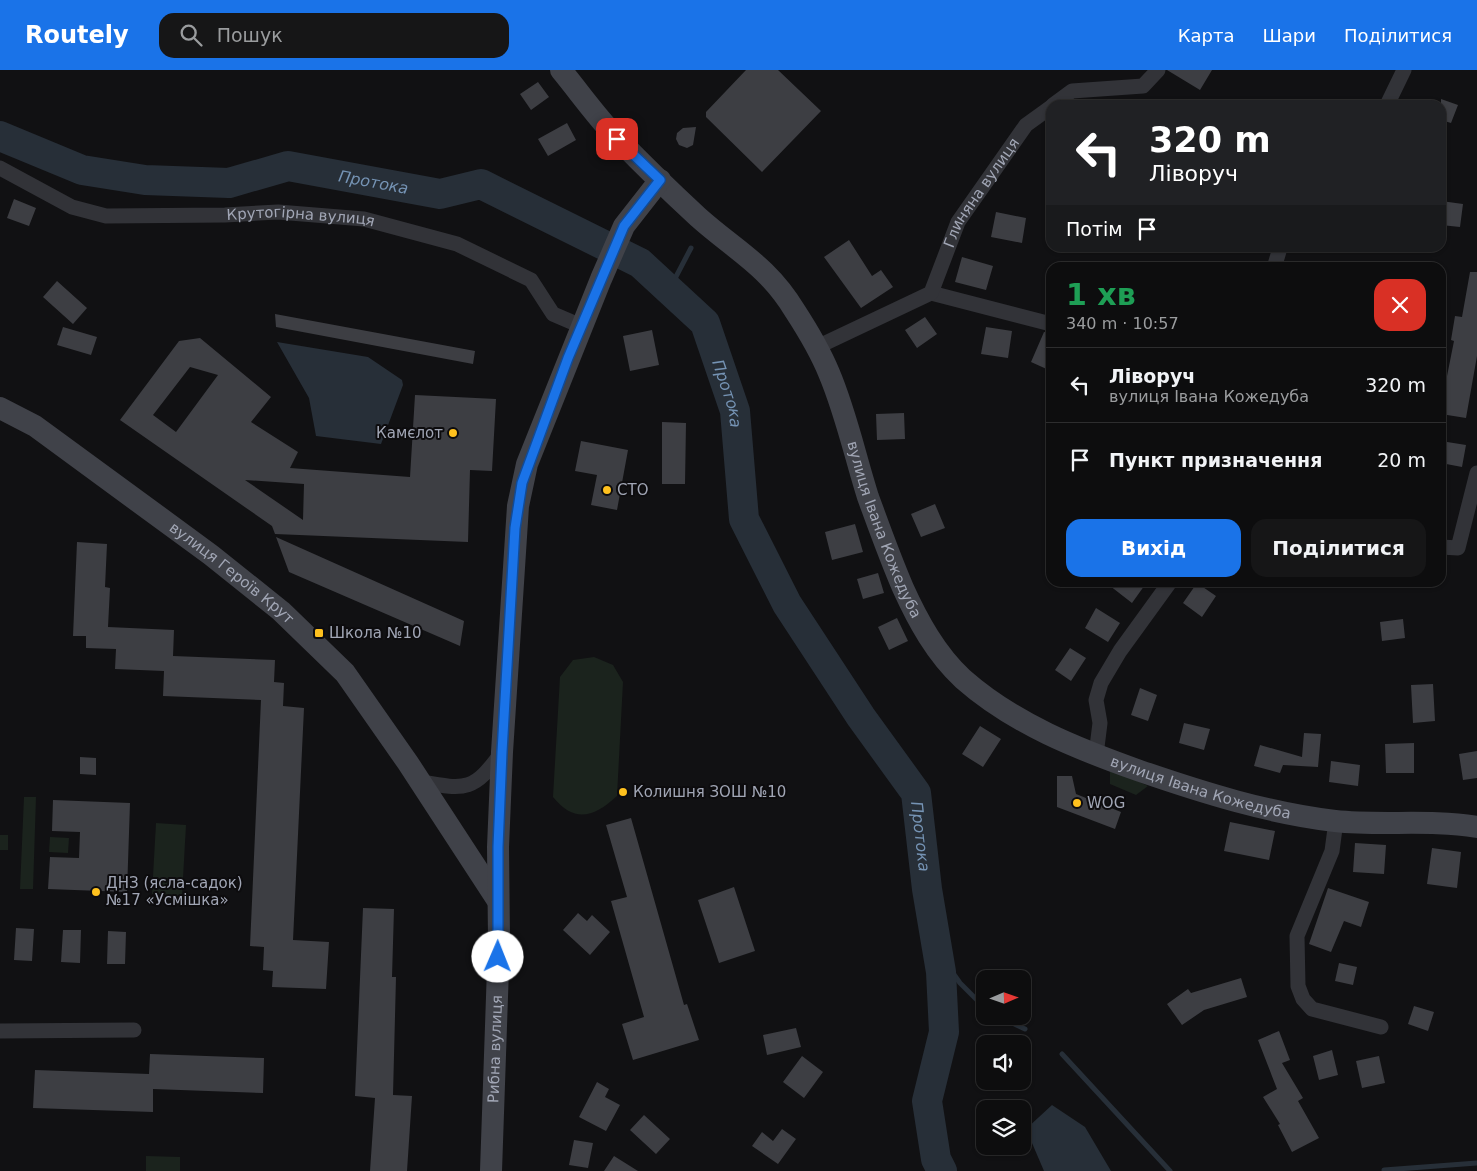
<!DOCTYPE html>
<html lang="uk">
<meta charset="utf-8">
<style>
:root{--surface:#0d0d0e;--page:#161617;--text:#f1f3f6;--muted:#9a9c9e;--line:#2d2d2e;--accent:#1a73e8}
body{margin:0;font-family:"DejaVu Sans",sans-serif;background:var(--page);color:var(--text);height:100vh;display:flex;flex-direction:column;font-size:19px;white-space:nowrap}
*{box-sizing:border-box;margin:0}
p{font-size:16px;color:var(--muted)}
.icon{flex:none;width:28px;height:28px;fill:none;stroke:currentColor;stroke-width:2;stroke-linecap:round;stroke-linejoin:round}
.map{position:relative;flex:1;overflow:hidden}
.details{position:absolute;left:1046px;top:192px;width:400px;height:325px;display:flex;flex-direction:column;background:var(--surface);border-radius:15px;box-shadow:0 1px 4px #0004,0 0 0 1px var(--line)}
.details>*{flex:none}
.top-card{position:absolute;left:1046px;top:30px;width:400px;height:152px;border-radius:15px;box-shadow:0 1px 4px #0004,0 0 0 1px var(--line);background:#202124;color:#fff;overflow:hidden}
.needle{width:32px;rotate:88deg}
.tools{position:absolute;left:976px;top:900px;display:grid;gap:10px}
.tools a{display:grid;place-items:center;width:55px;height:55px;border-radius:10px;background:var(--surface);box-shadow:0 1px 4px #0004,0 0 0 1px var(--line);font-size:25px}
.pin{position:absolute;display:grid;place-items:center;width:42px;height:42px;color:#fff;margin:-21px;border-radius:10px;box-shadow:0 2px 8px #0006}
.me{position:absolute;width:55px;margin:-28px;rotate:1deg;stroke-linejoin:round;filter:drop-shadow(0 0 4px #0008)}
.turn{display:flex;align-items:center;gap:18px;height:105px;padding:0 20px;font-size:22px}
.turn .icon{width:65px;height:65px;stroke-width:2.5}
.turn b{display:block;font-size:35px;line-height:42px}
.then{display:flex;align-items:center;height:48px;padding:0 20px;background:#0003;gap:10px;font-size:19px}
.round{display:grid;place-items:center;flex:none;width:52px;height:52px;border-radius:15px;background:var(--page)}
.head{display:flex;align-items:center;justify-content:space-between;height:85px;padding:0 20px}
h1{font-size:30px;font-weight:800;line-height:38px;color:#1e9e55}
.primary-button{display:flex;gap:10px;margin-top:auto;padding:10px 20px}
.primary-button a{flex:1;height:58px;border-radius:15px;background:var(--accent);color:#fff;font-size:20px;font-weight:800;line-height:58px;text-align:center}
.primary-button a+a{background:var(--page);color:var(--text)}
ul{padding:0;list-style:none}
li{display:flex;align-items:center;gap:15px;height:75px;padding:0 20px;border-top:1px solid var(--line)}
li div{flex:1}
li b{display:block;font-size:19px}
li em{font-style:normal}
header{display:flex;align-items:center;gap:30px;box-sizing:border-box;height:70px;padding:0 25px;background:var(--accent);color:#fff}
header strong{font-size:24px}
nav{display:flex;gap:28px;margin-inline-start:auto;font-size:18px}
.search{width:350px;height:45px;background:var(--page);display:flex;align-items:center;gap:12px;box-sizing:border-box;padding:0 18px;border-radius:15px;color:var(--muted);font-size:19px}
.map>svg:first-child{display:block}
</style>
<header>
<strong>Routely</strong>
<div class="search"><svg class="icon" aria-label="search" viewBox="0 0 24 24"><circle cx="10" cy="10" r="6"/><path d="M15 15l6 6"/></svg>Пошук</div>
<nav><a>Карта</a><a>Шари</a><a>Поділитися</a></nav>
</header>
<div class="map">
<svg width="1477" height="1101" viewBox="0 0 1477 1101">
<rect width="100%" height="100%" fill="#111113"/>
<path fill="#1b231d" d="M594,587L613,595L623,612L617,726C594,747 575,754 553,727L560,607L573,590Z
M1110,698L1148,716L1136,725L1110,714Z
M24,727H36L33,819H20Z
M156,753L186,755L182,826L152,824Z
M0,765H8V780H0Z
M50,767L69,768L68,783L49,782Z
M146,1086L180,1087V1101H146Z"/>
<path fill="#272f38" d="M277,272L368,287L402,310L403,315L381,374L316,366L309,328Z
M1052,1035L1085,1057L1111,1101H1044L1026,1059Z"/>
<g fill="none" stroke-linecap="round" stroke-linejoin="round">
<path stroke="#272f38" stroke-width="5" d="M669,220L691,178
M938,882L960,913L985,938
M998,946L1025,959
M1062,984L1170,1101
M1384,1100L1477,1093"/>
<path stroke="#272f38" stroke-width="30" id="s1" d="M0,66L82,100L145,110L229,113L288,96L440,124L481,114L640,193L705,253L735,341L744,449L787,534L861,647L916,723L927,819L941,902L944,962L927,1031L936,1089L942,1101"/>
</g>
<path fill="#3d3e43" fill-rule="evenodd" d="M746,0H778L821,41L762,102L706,47V42Z
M1167,0H1212L1200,20Z
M538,12L549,27L531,40L520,24Z
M1441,29L1458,35L1451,53L1441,50Z
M567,53L576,70L548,86L538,69Z
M696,57L693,75L687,78L679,75L676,69L677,63L683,58Z
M14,129L36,138L29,156L7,148Z
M1441,131L1463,134L1460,157L1441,155Z
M996,142L1026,148L1022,173L991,167Z
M849,170L872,206L881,200L893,217L861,238L824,187Z
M962,187L993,196L986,220L955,212Z
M1470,202H1477V286L1466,348L1441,344V326H1443L1454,271L1451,270L1455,246L1462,247Z
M57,211L87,238L73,254L43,227Z
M275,244L475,281L473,294L276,257Z
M925,247L937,264L917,278L905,260Z
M63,257L97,267L91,285L57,275Z
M986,257L1012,261L1008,288L981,284Z
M652,260L659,295L630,301L623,266Z
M1044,262L1051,263V301L1031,292Z
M200,268L271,327L251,352L298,382L290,398L410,407L415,325L496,329L492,401L470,400L468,472L275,464L272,456L120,350L179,271ZM190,297L218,305L176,362L153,345ZM245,410L304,414L303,450Z
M904,343L905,369L877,370L876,344Z
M662,352L686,353L685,414H662Z
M581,371L628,380L617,440L591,435L597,405L575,401Z
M1441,371L1466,375L1462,397L1441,393Z
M935,434L945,458L921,467L911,444Z
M855,454L863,482L832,490L825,462Z
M276,467L464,551L460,576L289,502Z
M77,472L107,474L105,517L110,518L108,557L174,560L173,586L275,590L274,612L284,613L283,636L304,638L293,870L329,872L326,919L272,917L273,901L263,900L264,877L250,876L261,630L163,626L164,601L115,599L116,579L86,578V566H73Z
M878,503L884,523L863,529L857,509Z
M1105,512H1147L1132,533Z
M1197,513L1216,526L1202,547L1183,533Z
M1096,538L1120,553L1108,572L1085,558Z
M897,548L908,571L889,580L878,557Z
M1403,549L1405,568L1382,571L1380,552Z
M1070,578L1086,588L1071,611L1055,600Z
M1433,614L1435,651L1413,653L1411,615Z
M1140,618L1157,625L1148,651L1131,645Z
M1184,653L1210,659L1204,680L1179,673Z
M980,656L1001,669L983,697L962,684Z
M1304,663L1321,664L1318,697L1283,695L1280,703L1254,696L1260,675L1302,687Z
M1414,673V703H1386L1385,674Z
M1477,681V708L1463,710L1459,684Z
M80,687L96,688V705L80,704Z
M1331,691L1360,695L1358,716L1329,712Z
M1057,706H1072L1076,724L1121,742L1115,759L1057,737Z
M53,730L130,733L127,822L48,819L50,787L79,788L80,762L52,761Z
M631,748L684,935L687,934L699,970L633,990L622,954L644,947L611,831L627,827L606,755Z
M1230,752L1275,761L1269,790L1224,781Z
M1355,773L1386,775L1384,804L1353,802Z
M1432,778L1461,782L1457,818L1427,814Z
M734,817L755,881L719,893L698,830Z
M1328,818L1369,832L1361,857L1344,851L1331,882L1309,874Z
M363,838L394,839L392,907H396L393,1025L412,1026L407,1101H370L375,1028L355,1026Z
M578,843L587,851L592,845L610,862L590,885L563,860Z
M16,858L34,859L32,891L14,890Z
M63,860H81L80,893L61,892Z
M108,861L126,862L125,894H107Z
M1339,893L1357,897L1353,915L1335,911Z
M1241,908L1247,927L1204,940L1182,955L1167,934L1188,919L1191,923Z
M1414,936L1434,942L1428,961L1408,954Z
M796,958L801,977L767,985L763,965Z
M1279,961L1290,990L1282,993L1303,1028L1298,1031L1319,1068L1292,1082L1278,1055L1280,1054L1263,1027L1277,1019L1258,970Z
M1332,980L1338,1005L1319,1010L1313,986Z
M150,984L264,988L263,1023L153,1019V1042L33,1038L35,1000L149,1004Z
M802,986L823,1002L804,1028L783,1012Z
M1379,986L1385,1013L1362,1018L1356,991Z
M597,1012L609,1019L605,1027L620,1035L606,1061L579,1047Z
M644,1045L670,1069L656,1084L630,1060Z
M782,1059L796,1069L778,1094L752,1076L762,1062L773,1071Z
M574,1070L593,1073L588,1098L569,1095Z
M614,1086L638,1101H604Z"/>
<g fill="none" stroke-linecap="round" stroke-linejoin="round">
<g stroke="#323338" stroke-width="15">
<path d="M1053,35L1072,21L1143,16L1158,0"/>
<path d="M1387,35L1404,0"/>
<path id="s2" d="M0,98L72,137L106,146L225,145L278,142L364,149L457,174L531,210L553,244L581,256"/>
<path d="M1274,198L1280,178"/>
<path d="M931,223L1051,254"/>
<path id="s3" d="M817,277L931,223L958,152L1026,55L1051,37"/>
<path d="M1441,477L1458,478L1477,403"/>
<path d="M1096,685L1100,653L1096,630L1101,613L1120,581L1170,512"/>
<path d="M421,712C467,720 474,721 502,682"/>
<path d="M1336,751L1332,781L1297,866L1298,916L1303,929L1312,939L1381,957"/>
<path d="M0,961L134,960"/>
</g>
<g stroke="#404249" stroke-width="22">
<path id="s4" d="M561,0C580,23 598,49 619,70C644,96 671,122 698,147C736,181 767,195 795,241C808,261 820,281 829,303C846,343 855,386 868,427C879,457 890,488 903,518C918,551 936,584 963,609C1014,654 1078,679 1140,701C1204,723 1268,743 1335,751C1382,756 1430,749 1477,757"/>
<path id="s5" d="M0,338L35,356L211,485L281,541L345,603L408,693L498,831"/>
<path id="s6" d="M491,1101L499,869L498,777L502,682L518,436L527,394L601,209L624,156L660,110"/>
</g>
</g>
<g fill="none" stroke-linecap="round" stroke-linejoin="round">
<defs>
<path id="route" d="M498,887V777L502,682L515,458L522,413L568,288L624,156L660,110L617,69"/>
</defs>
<use href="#route" stroke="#114b97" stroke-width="12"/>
<use href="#route" stroke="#1a73e8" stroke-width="9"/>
</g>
<g fill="#ffc11e" stroke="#0d0c0e" stroke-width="2">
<circle cx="453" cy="363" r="5"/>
<circle cx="607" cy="420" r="5"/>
<rect x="314" y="558" width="10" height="10" rx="2.5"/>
<circle cx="623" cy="722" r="5"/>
<circle cx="1077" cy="733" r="5"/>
<circle cx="96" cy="822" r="5"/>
</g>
<g text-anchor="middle" stroke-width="4" stroke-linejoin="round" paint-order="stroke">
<g font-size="15" fill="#a1a6b5" stroke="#0d0c0e">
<text dy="5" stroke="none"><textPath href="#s3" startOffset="239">Глиняна вулиця</textPath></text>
<text dy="5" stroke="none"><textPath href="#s2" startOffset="312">Крутогірна вулиця</textPath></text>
<text dy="5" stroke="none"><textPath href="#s4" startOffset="574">вулиця Івана Кожедуба</textPath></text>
<text dy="5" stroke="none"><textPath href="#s5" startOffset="285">вулиця Героїв Крут</textPath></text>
<text dy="5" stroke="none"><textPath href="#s4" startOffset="1009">вулиця Івана Кожедуба</textPath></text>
<text dy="5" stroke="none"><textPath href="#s6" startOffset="122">Рибна вулиця</textPath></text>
</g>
<g font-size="15" fill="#a1a6b5" stroke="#0d0c0e" text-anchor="start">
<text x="443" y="368" text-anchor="end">Камєлот</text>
<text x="617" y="425">СТО</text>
<text x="329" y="568">Школа №10</text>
<text x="633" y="727">Колишня ЗОШ №10</text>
<text x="1087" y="738">WOG</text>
<text x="106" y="818">ДНЗ (ясла-садок)<tspan x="106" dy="17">№17 «Усмішка»</tspan></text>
</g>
<g font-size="16" font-style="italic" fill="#7593b4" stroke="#0d0c0e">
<text dy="6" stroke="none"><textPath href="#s1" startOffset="385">Протока</textPath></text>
<text dy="6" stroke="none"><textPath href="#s1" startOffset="835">Протока</textPath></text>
<text dy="6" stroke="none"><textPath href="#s1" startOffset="1330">Протока</textPath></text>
</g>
</g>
</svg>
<div class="tools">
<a><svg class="needle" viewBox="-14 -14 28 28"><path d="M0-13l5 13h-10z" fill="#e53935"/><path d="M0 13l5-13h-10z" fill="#9a9c9e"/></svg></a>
<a><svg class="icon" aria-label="sound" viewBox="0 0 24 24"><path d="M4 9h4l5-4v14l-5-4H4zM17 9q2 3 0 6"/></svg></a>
<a><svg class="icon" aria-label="layers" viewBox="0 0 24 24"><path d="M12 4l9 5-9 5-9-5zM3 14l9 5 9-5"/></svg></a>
</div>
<div class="pin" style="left:617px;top:69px;background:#d93025"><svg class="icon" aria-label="arrive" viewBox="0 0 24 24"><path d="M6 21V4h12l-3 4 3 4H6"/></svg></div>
<svg class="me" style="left:498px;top:887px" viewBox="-20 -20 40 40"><circle r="19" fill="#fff"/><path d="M0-13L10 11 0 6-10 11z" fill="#1a73e8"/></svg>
<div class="top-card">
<div class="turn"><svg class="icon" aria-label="left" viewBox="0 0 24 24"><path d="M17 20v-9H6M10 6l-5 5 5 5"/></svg><div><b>320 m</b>Ліворуч</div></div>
<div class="then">Потім<svg class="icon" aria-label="arrive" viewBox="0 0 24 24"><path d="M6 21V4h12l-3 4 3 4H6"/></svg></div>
</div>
<section class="details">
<div class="head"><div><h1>1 хв</h1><p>340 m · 10:57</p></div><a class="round" style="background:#d93025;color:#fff"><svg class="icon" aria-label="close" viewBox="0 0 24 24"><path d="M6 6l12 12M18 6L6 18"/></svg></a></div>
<ul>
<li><svg class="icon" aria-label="left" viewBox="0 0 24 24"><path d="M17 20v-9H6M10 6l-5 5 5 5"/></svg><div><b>Ліворуч</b><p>вулиця Івана Кожедуба</p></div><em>320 m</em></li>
<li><svg class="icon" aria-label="arrive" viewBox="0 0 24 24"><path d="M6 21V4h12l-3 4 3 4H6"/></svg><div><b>Пункт призначення</b></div><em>20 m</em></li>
</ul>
<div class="primary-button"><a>Вихід</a><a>Поділитися</a></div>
</section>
</div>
